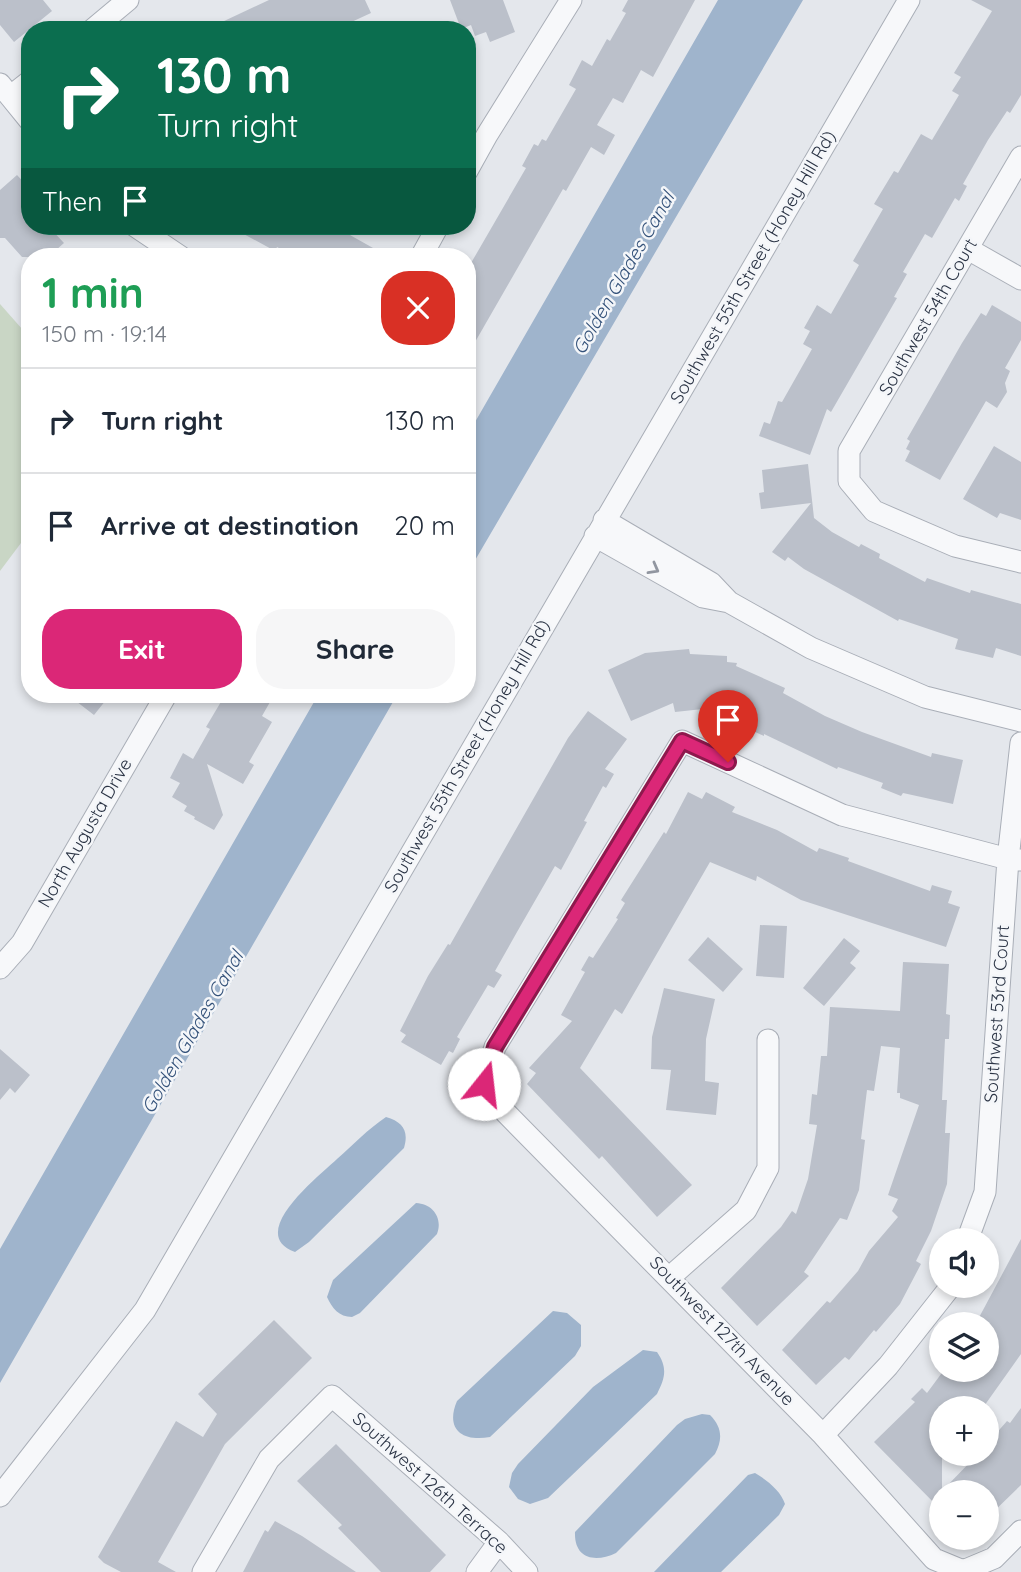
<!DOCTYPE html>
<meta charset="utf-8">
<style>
:root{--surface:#fff;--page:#f6f6f7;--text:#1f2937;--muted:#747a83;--line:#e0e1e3;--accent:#db2777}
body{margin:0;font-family:Quicksand,sans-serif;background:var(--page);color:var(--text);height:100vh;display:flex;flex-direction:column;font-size:26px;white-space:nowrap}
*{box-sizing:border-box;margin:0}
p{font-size:23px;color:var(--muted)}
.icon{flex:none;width:38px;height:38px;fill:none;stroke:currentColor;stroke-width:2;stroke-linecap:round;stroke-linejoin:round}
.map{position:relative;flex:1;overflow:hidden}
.drawer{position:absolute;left:21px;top:248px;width:455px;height:455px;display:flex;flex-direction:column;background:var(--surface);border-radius:28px;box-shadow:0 4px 10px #0003}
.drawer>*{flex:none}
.hud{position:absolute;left:21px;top:21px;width:455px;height:214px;border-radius:28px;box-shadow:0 4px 10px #0003;background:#0b6e4f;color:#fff;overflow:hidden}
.fabs{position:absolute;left:929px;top:1228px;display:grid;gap:14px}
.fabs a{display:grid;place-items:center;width:70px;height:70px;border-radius:50%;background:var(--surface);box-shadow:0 4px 10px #0003;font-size:35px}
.pin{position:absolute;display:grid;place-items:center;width:60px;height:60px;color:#fff;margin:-72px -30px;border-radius:50% 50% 50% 0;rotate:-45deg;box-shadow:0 0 7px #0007}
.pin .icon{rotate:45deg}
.me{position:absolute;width:77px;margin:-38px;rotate:16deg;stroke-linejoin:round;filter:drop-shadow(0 0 5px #0008)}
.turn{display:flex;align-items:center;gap:24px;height:147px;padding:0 21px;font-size:32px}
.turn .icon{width:91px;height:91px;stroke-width:2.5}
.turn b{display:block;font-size:49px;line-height:60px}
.then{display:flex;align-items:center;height:66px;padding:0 21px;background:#0003;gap:14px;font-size:26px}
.round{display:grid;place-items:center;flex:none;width:74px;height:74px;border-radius:28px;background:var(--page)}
.summary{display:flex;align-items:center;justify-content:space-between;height:119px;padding:0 21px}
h1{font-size:42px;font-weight:700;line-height:52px;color:#1e9e55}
.button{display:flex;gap:14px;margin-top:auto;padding:14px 21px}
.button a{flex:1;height:80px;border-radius:28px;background:var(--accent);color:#fff;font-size:28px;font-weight:700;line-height:80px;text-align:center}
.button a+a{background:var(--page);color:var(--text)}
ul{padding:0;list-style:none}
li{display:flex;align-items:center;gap:21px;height:105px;padding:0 21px;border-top:2px solid var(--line)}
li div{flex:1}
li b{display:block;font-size:26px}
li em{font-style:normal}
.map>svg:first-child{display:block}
</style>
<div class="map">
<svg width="1021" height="1572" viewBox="0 0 1021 1572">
<rect width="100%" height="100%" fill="#e4e7ec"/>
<path fill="#c9d6c5" d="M0,304L30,338V531L0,571Z"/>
<path fill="#9fb4cc" d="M718,0H803L467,574V436Z
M318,695H397L0,1383V1249Z
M386,1117C403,1122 409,1131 404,1148L309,1242L295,1252C245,1234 319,1176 337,1159C353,1145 368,1129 386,1117Z
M416,1203C433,1204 443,1218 437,1234L360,1313L352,1317C339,1317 332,1308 327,1297L333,1280Z
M553,1311L567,1313L581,1325V1346L575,1356L490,1437C462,1442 445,1429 457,1401Z
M643,1350L657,1352C668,1368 665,1378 657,1394L548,1498L530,1504L518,1499L509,1487L512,1473L518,1464L593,1387Z
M702,1414L710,1415C722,1427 723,1439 715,1454L616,1553C595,1563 574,1559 575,1532L677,1425L685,1419Z
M755,1473C767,1480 781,1491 785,1504L779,1515L721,1572H654L748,1475Z"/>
<path fill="#bbc0ca" d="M0,0H43L52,11L14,42L0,25Z
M269,0H365L371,13L334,30H205Z
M450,0H503L515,32L490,42L486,32L475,36L471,25L461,29Z
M628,0H695L653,77L641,70L623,103L613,98L597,125L615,135L604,155L591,147L566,191L563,189L467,356V270L526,168L522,166L534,144L538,146L542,139L546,141L576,89L569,85L582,60L592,66L607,39L610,41L626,13L622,11Z
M971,0H1021V95L1010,113L1007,111L988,140L963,184L967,186L959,201L955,198L932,238L925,234L903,272L907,274L894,297L897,298L831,412L827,409L810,455L759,436L764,422L770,424L778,401L782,402L812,349L803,344L810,331L804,328L817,305L831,314L859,265L853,261L883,209L874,204L894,171L898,173L921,134L932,140L959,95L952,91L961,77L954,73L992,11Z
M17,175L30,189V226H48L64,243L48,257H22L5,238H0V190Z
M229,226H334L389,257H296L277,247L275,251Z
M992,305L1021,322V340L1005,368L1010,371L1005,383L1007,392L997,408L986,401L940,480L905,461L910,451L906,449L910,441L907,439L962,343L981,313L986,316Z
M994,446L1021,462V520L1000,513L997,518L963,499Z
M808,464L814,518L832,532L859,547L861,544L880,554L879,558L925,582L927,578L970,593L971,590L1021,604V656L996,648L993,658L955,649L958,639L899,619L898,621L804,569L788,557L785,561L772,552L811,503L761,509L759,493L764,492L762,470Z
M689,649L690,654L727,656V662L737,663L736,666L785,688L783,693L825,716L862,732L931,757L932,753L963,760L953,804L903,793L901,796L881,788L883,783L838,767L837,769L764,734V736L744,727L746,722L738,718L741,711L703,709L675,712L673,703L631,721L608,670L645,653Z
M68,695H110L94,715Z
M225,695H274L262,716L272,722L249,762L254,765L243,784L207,764L223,815L214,830L194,819L195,817L184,811L187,806L172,797L180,783L170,778L183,753L193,759L210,729L206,727Z
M588,711L627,739L605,769L614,774L606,788L603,786L584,821L587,822L561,870L555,866L517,932L495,971L502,975L494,988L488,985L457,1037L460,1039L453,1053L449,1051L441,1065L401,1042L406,1035L400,1031L428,976L448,944L450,945L568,738Z
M688,792L702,799L706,792L735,807L732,812L777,830L817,852L819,848L849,858L848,861L930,891L932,885L952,891L948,903L960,907L946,947L801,900L757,876L756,881L710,862L622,1014L615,1009L580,1068L692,1185L657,1217L602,1156L599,1159L527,1084L536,1073L529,1068L572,1021L561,1015L585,972L581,970L589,956L593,958L618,919L616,918L625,903L621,900L664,832L666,834Z
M760,925L787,926L784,978L756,976Z
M708,937L743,969L723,992L688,960Z
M844,938L860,951L850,963L856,968L824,1006L803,988Z
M903,962L949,964L946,1014L950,1015L949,1039H945L942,1100H947L945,1133H950L947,1184L931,1231L916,1261L921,1264L900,1304L876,1332L874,1330L849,1360L845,1357L816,1385L782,1350L827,1301L830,1303L858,1271L869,1251L898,1217L892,1211L898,1199L888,1195L919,1105L900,1098V1093H897L900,1048L881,1046L874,1091L867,1090L861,1139L865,1140L859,1190L847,1220L840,1218L804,1272L809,1276L757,1326L721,1288L781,1227L792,1211L796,1214L808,1179L817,1125L809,1124L812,1094L817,1095L821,1056H827L830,1007L900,1011Z
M664,988L715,999L706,1039L705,1081L719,1083L716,1115L666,1110L671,1070L651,1069L652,1037Z
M0,1049L30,1075L15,1093L10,1088L0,1100Z
M1021,1239V1354L982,1409H942V1491L978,1454H987V1444L1007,1421L1010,1423L1021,1408V1485L987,1518V1493H942V1511L874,1442L915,1402L911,1399L922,1388L927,1393L944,1370H987V1325H975Z
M274,1320L312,1358L225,1444L158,1562L176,1572H121L104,1563L98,1557L176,1421L203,1437L217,1414L198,1394Z
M336,1444L446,1555L430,1572H381L338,1528L342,1525L297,1481Z
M275,1521L302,1536L356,1572H243L265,1530L268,1532Z"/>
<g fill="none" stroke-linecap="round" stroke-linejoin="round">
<defs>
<path id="minor" d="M92,30L128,0
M0,84L30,121
M11,96L30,81
M1021,157L849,451V481L874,511L955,546L1021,562
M467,171L487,135L571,0
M135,226L181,257
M968,249L1021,279
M421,257L438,226
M604,520L711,583L729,602L811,648L925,697L1021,721
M595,536L703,597L729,602
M0,968L22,943L166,695
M967,1241L985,1192L1008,859L1021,743
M670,1277L746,1210L768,1168V1040
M823,1435L888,1366L951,1286
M0,1496L145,1310L909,0
M963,1571L934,1559L823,1435L506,1113L484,1084L495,1047L682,741L842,815L1008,859L1021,860
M963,1571L994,1558L1021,1531
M203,1572L269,1459L332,1396L499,1542L527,1572
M477,1572L499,1542"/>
</defs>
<use href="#minor" stroke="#a9aeb7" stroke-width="23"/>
<use href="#minor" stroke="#f7f8fa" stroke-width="21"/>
</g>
<defs><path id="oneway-chevron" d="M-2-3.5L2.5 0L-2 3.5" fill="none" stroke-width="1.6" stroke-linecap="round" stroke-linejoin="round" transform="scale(1.75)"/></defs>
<use stroke="#9196a0" href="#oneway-chevron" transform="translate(654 569) rotate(29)"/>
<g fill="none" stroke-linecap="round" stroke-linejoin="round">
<defs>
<path id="route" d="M484,1084L495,1047L682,741L728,762"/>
</defs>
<use href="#route" stroke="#8e194d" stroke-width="18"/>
<use href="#route" stroke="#db2777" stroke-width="12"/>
</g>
<g text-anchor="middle" stroke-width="5" stroke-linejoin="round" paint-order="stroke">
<g font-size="18" fill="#2b3445" stroke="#f4f6f9">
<text transform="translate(753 267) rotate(-60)" y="6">Southwest 55th Street (Honey Hill Rd)</text>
<text transform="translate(928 317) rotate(-60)" y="6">Southwest 54th Court</text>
<text transform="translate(467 756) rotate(-60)" y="6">Southwest 55th Street (Honey Hill Rd)</text>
<text transform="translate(85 833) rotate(-60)" y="6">North Augusta Drive</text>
<text transform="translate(997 1014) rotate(-86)" y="6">Southwest 53rd Court</text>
<text transform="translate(722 1331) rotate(46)" y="6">Southwest 127th Avenue</text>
<text transform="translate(430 1483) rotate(42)" y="6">Southwest 126th Terrace</text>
</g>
<g font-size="19" font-style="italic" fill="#34527a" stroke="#f4f6f9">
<text transform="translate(623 273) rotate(-60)" y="7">Golden Glades Canal</text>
<text transform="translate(192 1032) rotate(-60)" y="7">Golden Glades Canal</text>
</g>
</g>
</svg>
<div class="fabs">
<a><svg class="icon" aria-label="sound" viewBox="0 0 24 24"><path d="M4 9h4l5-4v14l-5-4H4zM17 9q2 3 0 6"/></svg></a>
<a><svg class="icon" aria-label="layers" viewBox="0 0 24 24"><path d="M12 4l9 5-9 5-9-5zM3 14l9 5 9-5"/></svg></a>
<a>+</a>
<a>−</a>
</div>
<div class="pin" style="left:728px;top:762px;background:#d93025"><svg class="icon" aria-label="arrive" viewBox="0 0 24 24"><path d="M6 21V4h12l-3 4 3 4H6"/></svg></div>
<svg class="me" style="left:484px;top:1084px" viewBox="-20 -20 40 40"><circle r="19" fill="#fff"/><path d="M0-13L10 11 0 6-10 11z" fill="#db2777"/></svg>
<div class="hud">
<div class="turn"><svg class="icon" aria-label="right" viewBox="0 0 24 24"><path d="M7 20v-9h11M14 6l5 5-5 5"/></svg><div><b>130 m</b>Turn right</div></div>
<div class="then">Then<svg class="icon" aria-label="arrive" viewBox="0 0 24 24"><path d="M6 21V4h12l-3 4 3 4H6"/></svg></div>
</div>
<section class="drawer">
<div class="summary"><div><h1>1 min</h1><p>150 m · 19:14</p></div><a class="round" style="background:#d93025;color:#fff"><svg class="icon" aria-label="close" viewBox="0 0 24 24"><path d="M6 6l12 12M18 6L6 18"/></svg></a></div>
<ul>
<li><svg class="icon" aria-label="right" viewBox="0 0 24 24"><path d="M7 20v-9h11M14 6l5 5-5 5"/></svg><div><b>Turn right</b></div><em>130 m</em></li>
<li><svg class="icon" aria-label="arrive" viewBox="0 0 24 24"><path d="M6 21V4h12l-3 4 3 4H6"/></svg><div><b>Arrive at destination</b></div><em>20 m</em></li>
</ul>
<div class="button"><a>Exit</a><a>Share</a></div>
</section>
</div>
